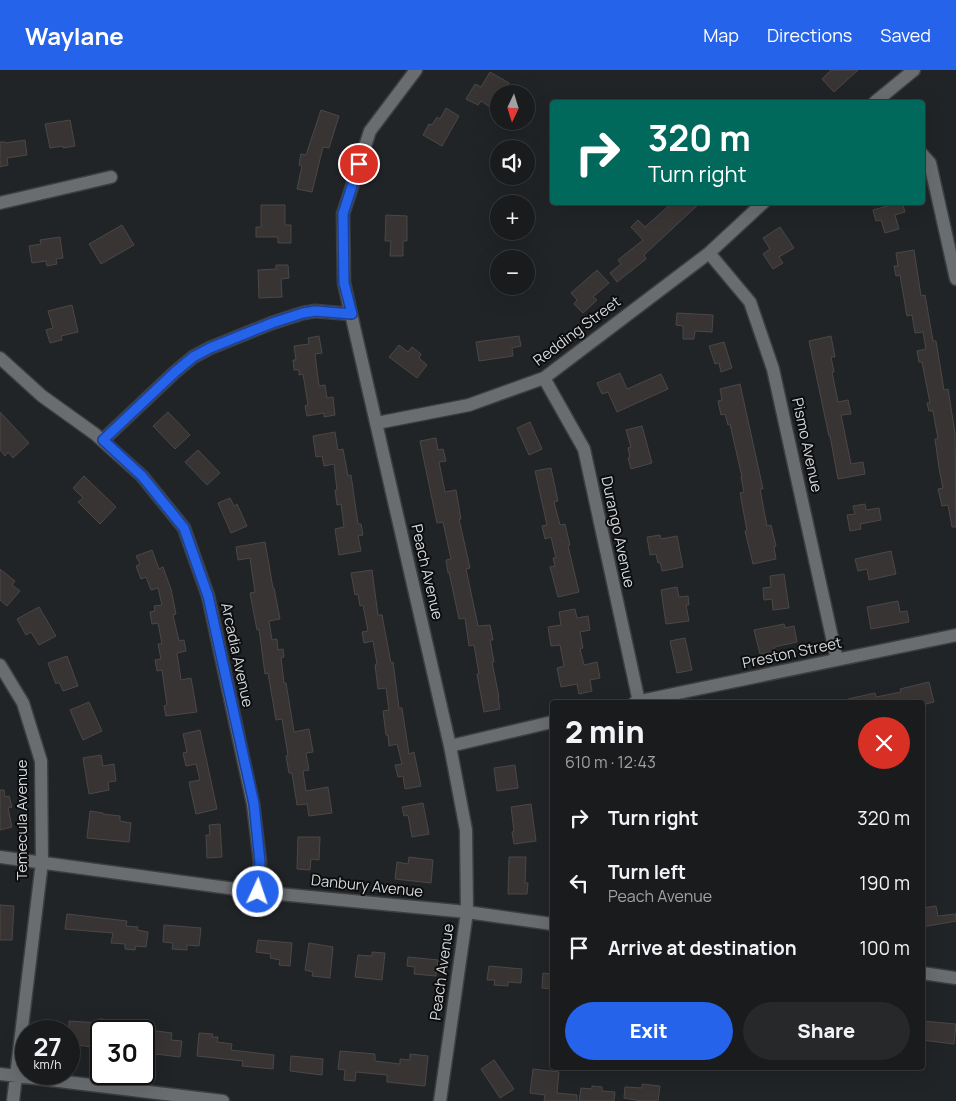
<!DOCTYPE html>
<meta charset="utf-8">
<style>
:root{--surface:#191b1d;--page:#26282a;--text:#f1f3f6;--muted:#9fa1a4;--line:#37393b;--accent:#2563eb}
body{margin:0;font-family:Manrope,sans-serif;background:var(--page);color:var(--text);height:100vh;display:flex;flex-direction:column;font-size:19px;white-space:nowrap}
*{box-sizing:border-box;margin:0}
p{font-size:16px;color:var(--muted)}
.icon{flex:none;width:28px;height:28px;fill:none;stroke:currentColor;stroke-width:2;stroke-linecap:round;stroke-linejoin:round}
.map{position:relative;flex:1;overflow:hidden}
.panel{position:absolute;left:550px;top:630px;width:375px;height:370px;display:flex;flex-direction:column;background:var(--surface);border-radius:5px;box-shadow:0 5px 20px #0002,0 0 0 1px var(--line)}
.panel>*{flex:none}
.top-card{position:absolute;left:550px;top:30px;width:375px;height:105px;border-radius:5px;box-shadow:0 5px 20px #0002,0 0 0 1px var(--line);background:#00695c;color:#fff;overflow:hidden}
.needle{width:32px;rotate:184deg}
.controls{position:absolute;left:490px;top:15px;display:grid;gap:10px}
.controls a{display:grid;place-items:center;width:45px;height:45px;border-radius:50%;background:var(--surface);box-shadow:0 5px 20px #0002,0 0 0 1px var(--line);font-size:25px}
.speed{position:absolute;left:15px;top:950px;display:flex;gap:10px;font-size:25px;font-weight:700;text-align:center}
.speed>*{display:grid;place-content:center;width:65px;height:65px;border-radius:50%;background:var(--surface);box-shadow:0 5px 20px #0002,0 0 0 1px var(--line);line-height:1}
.speed small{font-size:12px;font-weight:400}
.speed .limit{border:2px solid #111;border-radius:8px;background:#fff;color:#111}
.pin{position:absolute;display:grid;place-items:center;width:42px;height:42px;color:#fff;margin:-21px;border:2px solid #fff;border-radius:50%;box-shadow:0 1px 5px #0007}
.me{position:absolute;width:55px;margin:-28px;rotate:3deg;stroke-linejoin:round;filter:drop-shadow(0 0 4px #0008)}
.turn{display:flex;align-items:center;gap:18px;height:105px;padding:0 15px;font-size:22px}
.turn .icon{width:65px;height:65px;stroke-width:2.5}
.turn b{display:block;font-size:35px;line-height:42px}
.round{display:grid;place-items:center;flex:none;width:52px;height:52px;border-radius:26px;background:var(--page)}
.overview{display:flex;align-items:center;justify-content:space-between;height:85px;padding:0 15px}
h1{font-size:30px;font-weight:800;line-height:38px}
.action{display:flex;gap:10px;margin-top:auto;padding:10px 15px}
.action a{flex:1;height:58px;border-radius:30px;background:var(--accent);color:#fff;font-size:20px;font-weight:800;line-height:58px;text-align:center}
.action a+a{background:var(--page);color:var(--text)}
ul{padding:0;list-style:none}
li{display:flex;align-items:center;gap:15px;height:65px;padding:0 15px}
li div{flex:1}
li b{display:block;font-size:19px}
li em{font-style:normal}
header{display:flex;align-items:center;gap:30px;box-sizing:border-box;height:70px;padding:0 25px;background:var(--accent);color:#fff}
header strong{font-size:24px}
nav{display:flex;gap:28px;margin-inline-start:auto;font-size:18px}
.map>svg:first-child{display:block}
</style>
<header>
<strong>Waylane</strong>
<nav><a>Map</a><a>Directions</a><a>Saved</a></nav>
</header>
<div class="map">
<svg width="956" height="1031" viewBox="0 0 956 1031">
<rect width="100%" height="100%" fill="#212427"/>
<path fill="#393434" stroke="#4c4747" d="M831,0H858L834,22L822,9Z
M490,2L509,13L502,24H499V29L493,39L481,31L478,35L466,29L475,14L481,17Z
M446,38L459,46L442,76L423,65L429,54L432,55L437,47L440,49Z
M321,40L339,46L329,78L323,77L312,122L297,119L302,96L299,95L301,84L306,85Z
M70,50L75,76L63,78V76L50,78L45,54Z
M25,70L27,85L7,88L8,95L0,97V72H5V73Z
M673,132H701L644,185L646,189L617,212L610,203L621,194L618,190L643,170L631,157L638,150L645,157Z
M902,132L905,142L895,145L899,159L885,163L881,150L876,151L873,140Z
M261,135H285V155H291V173H278V167H256V157H261Z
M386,145L407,146V171H403V186H390L391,171H385Z
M122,155L134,175L101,194L89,174Z
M780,157L794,178L779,187L783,193L773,199L763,184L770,179L763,168Z
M60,167L63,188L56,189L57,194L47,196L46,191L32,193L29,176L41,174L40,170Z
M914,180L921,226L925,225L933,271H936L944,320L948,319L955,363L956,457H952L948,435L942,436L938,419L943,418L939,398L935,369H938L933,341H929L927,333H930L922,292H919L917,281L926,279L923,262L915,263L912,245L907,246L900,205L896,206L894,196H898L896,183Z
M276,195H288L289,208L281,209L282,227L259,228L258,200L276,199Z
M597,200L609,213L593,227L597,230L583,243L574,234L577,230L571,223Z
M72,235L78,262L61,266L62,270L50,273L46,260L53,258L48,241Z
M677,243L713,245L712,262L695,261L694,269H683V256L676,255Z
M319,266L322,283L315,284L319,316L325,315L327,328L333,327L335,345L324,347V343L307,346L305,336L308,335L303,304L299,305V300H294L293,290H296L294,276L309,274L308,268Z
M519,266L521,276L512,278L513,286L479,291L476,272Z
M831,266L835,287H831L834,302H832L838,332L848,330L851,344L841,345L851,394L863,392L865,404L838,409L830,366H829L809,271Z
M724,272L732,298L721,302L719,293L715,294L709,276Z
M399,275L408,282L412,277L421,284L419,288L427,295L417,308L389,287Z
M620,303L627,319L661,304L668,319L617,342L608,322L602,324L597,313Z
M740,314L763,419H760L767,456L771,455L776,476L774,477L776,489L753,494L745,461H747L740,423L744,422L741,407H742L730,354L728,355L725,344L721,345L718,331L722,330L720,319Z
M0,342L29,373L13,388L8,382L5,386L0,380Z
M168,342L190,365L175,379L153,356Z
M530,352L542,379L529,385L517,358Z
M642,356L652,393L631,399L628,388L630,387L628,378L631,377L626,360Z
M335,362L338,380L343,379L348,406L351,405L358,454H361L363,465L358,466L361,481L339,485L335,459L344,457L341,434L337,435L335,420H337L334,394L324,396L322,386L316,387L313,366Z
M436,368L438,380L443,379L446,391L439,392L445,422L456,420L461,449H459L470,498L466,499L478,556L490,555L493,570H490L494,592H492L499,627H498L500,639L484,642L477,604H479L474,575L469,576L465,548L459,549L449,502L448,503L446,490L451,489L443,452L437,453L420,371Z
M198,380L220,403L207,415L185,392Z
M551,398L558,431L554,432L560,455L565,454L570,475L568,476L579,522L558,527L550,497L555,496L553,488H556L551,467L545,469L542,456L547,455L535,401Z
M84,406L116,437L100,454L78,432L83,428L73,418Z
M230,428L234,436L237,434L247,456L231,463L218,433Z
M865,434L866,440L879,438L881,450L860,454L861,459L850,461L847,445L855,444L853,436Z
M660,465L661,469L677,466L683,497L662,501L660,492L658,493L656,484L650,485L647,467Z
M265,472L273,518H274L280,549L269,551L272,570L277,569L278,580L283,579L284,587L281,588L284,613H286L294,662L309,659L313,682L306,683L309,700L303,701L306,721L328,717L332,743L309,746L307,734L297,735L292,703H289L286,686L288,685L282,649L276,650L268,603L265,604L259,559L257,560L250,523L255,522L250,488L238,490L236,477Z
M152,480L159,499L163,497L171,519L176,544L173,545L179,571L184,570L186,581L177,583L181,610L191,608L197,642L166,646L164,636L167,635L162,600L157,601L155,590L161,589L158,574H162L158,553L152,554L150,542L155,541L154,536L162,535L158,518L151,520L146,507L141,509L136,496L140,494L136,486Z
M891,481L896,504L869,510L867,499L858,501L855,489Z
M0,499L15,511L12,515L20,521L7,536L0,530Z
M372,500L378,545H382L391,593L393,592L399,638H402L409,684L414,682L421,716L405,719L403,706L398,707L395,695L402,694L397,674L389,676L388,665H386L383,641L389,640L386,618L378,619L375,595L377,594L373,571L364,573L362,562L368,561L363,535L360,536L358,524L355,525L351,503Z
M784,504L789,538L773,540L772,529L764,530L763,518L771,517L770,506Z
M677,517L679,527L688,526L689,535H686L689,551L666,554L661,520Z
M898,531L900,542L907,541L909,552L871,559L867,537Z
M39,537L56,566L39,575L31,562L26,565L17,549Z
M575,539L577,548L588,546L590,560L580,562L583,578L580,579L584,595L597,592L600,608L590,610L592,621L579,624L577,614L561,617L557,598L564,596L560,575L551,576L548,557L561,555L559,542Z
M784,554L785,558L794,556L797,572L774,577L775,581L760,584L754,560Z
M685,568L692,600L677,603L670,571Z
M67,586L78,616L63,621L59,612L56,614L48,593Z
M929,612L934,632L922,635V632H849L848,629L875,623L876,627L901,622L900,619Z
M89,632L102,661L83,670L70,640Z
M200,660L217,739L196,744L189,712L200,710L196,694L186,696L183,683L187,682L183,664Z
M101,685L103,696L114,694L116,711L108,712L109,720L89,724L83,688Z
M515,695L518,718L497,721L494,698Z
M0,720H4L5,727L9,726L12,737L8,738L12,757L0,760Z
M423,733L429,764L412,767L408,745L404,746L402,737Z
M531,734L536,771L514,774L512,762L514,761L511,737Z
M90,741L103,743V744L120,746V751L131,753L129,772L87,768Z
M220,754L222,787L207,788L206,765H210L209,755Z
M298,767H320L319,790L311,789L310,800L297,799Z
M409,787L433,790L431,813L395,809L397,792L408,794Z
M509,787H526L525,813H528L527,824H508Z
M0,835L14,836L12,870H0Z
M936,836L938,846L956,844V851L922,857V838Z
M67,844L127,851L126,856L138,857L137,860L148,862L146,877L136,876L135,880L125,879V874L111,873L113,863L65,859Z
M164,855L201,858L199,876L187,875V880L172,879L173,873L163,872Z
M258,870L292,873L290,896L279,895L280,890L270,888L271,884L256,882Z
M309,873L333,877L330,908L312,906L313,902L305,900Z
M372,882L385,883L382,910L355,907L358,885L372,886Z
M408,887L438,890L436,906L414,904L415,897L407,896Z
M489,896L522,899L521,913L508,912V916L494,915L495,910H487Z
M543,903L552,904V919L542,918Z
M100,949L124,951L123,961H101V978L69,974V951L100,953Z
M922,951L956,954L954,974L922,970Z
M149,960L172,963L171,970L182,971L180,987L147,983Z
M199,963L213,964L212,967H218L217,972L232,974L231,980L274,985L273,999L242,996L243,991L197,986Z
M340,981L375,984V991L400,994V989L410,990V984L428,986L425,1016L387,1012V1005L356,1002L355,1011L344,1010L345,1000L338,999Z
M291,986L323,989L322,1005L290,1001Z
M494,990L514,1019L500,1028L481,999Z
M533,999L559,1002L557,1023L577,1025V1031H544L545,1025L530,1023Z
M642,1014L660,1016L658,1031H641L624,1028L625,1017L642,1018Z
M592,1016L602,1017V1021L615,1022L614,1031H579L581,1018L592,1019Z"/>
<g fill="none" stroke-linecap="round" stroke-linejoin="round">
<defs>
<path id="minor" d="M416,0L370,61L343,144L344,213L450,676L466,760L467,842L440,1031
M875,32L914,0
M922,84L930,93L956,209
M0,133L111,107
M709,183L750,232L773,299L837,590
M0,288L42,326L95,364L142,406L184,458L208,526L253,734L260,792L258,822
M544,308L584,379L639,632
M377,353L469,335L544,308L709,183L764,132
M103,370L175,302L193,287L210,278L272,253L303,243L315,241L351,244
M0,595L23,633L41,691L42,792L13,1031
M635,632L956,565
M450,676L552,652
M0,787L258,822L467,842L552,854
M922,903L956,908
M0,1004L223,1031"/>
</defs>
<use href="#minor" stroke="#3c3e40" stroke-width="15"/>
<use href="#minor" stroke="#696d70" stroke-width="12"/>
</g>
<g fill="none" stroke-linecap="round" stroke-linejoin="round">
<defs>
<path id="route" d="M258,822L260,792L254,734L208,526L184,458L142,406L103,370L175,302L193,287L210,278L272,253L303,243L315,241L352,244L344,213L343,144L359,94"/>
</defs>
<use href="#route" stroke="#184099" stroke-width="12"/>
<use href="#route" stroke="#2563eb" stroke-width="9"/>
</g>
<g text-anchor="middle" stroke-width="4" stroke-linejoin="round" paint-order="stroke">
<g font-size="15" fill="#d6d8da" stroke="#0c0d0e">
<text transform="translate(577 261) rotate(-37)" y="5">Redding Street</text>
<text transform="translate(807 375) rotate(78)" y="5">Pismo Avenue</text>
<text transform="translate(618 462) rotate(78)" y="5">Durango Avenue</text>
<text transform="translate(427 502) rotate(77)" y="5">Peach Avenue</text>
<text transform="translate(792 583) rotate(-12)" y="5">Preston Street</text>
<text transform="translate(237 585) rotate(78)" y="5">Arcadia Avenue</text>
<text transform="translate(22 750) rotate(-90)" y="5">Temecula Avenue</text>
<text transform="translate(367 816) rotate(6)" y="5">Danbury Avenue</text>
<text transform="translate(442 902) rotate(-82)" y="5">Peach Avenue</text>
</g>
</g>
</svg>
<div class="controls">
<a><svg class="needle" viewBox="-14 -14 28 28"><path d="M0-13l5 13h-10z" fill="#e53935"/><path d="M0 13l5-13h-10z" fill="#9fa1a4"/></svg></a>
<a><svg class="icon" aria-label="sound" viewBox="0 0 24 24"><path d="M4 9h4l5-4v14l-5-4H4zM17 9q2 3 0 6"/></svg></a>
<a>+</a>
<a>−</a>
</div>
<div class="speed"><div>27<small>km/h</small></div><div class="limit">30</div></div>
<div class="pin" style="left:359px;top:94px;background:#d93025"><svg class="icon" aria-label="arrive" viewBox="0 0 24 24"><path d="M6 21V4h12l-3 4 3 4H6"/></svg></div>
<svg class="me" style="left:258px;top:822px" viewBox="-20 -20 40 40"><circle r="17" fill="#2563eb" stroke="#fff" stroke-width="3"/><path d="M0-11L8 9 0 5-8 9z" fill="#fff"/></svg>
<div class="top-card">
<div class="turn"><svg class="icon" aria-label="right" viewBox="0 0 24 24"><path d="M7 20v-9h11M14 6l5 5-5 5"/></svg><div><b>320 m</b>Turn right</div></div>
</div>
<section class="panel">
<div class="overview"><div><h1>2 min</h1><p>610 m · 12:43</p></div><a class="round" style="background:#d93025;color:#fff"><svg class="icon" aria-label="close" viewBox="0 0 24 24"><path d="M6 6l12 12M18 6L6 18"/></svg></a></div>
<ul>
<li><svg class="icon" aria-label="right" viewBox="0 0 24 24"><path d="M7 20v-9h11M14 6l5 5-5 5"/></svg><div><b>Turn right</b></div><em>320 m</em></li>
<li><svg class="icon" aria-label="left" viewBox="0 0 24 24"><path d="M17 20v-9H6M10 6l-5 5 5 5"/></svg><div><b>Turn left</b><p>Peach Avenue</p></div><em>190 m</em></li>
<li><svg class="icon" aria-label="arrive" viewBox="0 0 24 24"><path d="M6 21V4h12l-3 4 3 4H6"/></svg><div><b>Arrive at destination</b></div><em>100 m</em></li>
</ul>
<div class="action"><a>Exit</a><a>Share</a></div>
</section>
</div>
